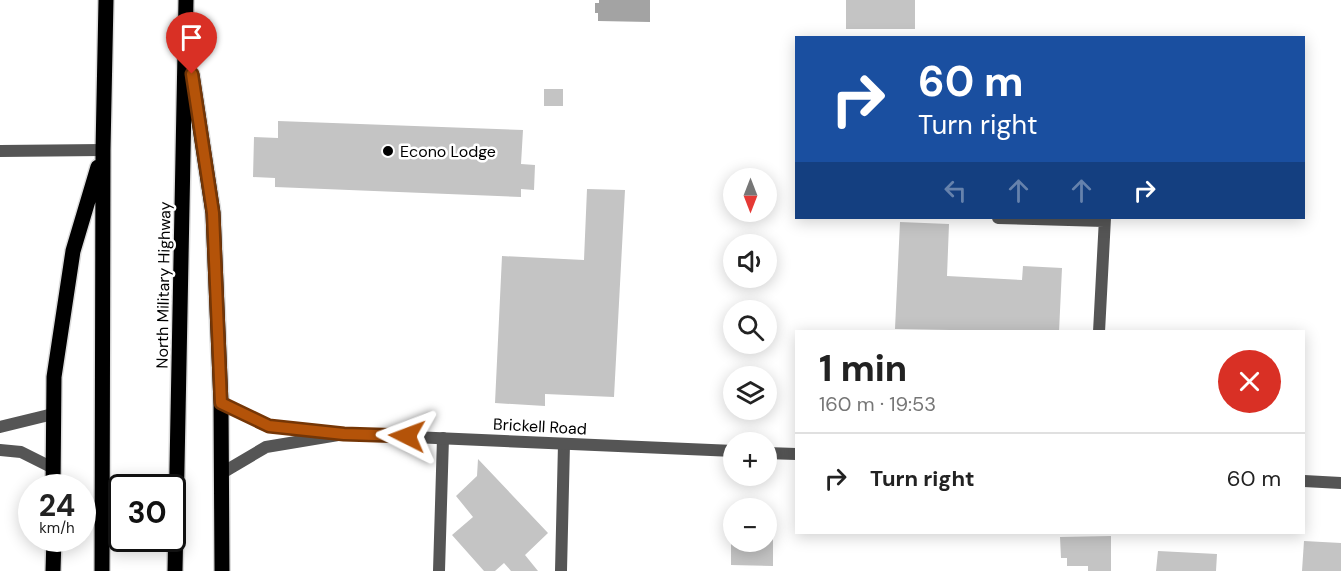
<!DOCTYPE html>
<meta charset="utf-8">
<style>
:root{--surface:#fff;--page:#f2f2f2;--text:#222;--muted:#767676;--line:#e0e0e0}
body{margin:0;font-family:"DM Sans",sans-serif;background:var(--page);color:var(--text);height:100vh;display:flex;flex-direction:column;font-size:22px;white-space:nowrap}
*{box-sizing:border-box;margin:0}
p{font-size:20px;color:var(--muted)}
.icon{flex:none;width:33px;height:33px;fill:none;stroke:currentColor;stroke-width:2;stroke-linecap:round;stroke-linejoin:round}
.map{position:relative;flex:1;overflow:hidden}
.sheet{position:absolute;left:795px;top:330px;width:510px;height:204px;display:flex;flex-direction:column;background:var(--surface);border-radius:0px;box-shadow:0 3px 15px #0003}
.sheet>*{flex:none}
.guide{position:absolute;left:795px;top:36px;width:510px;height:183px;border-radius:0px;box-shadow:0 3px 15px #0003;background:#1a4fa0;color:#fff;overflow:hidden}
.needle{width:39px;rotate:180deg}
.buttons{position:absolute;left:723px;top:168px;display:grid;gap:12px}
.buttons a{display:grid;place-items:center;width:54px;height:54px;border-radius:50%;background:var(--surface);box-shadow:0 3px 15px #0003;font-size:30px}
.speed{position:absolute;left:18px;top:474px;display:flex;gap:12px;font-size:30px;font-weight:700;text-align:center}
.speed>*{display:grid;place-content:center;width:78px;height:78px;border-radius:50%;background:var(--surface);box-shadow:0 3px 15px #0003;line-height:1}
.speed small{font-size:15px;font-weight:400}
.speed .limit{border:3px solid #111;border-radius:9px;background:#fff;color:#111}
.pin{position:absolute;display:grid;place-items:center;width:51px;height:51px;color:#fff;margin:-62px -26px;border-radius:50% 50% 50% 0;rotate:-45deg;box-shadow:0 0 6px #0007}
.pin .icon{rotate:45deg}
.me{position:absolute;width:66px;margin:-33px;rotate:273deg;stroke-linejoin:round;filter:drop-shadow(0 0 4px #0008)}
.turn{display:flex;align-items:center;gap:21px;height:126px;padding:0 24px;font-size:27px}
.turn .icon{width:78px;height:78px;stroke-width:2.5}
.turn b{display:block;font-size:42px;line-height:51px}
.lanes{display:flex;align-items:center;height:57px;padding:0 24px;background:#0003;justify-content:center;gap:30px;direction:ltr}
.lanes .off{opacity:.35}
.round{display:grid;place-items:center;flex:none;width:63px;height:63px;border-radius:32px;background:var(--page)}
.summary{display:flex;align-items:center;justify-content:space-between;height:102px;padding:0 24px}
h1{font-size:36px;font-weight:800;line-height:45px}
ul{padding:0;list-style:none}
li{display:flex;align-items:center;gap:18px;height:90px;padding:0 24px;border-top:2px solid var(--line)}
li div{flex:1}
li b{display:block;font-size:22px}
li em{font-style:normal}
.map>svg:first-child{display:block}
</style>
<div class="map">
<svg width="1341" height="571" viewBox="0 0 1341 571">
<rect width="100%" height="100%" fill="#fff"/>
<path fill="#a3a3a3" d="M599,0H650V22L598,21V13H595V3H599Z"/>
<path fill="#c4c4c4" d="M846,0H915V29H846Z
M544,89H563V106H544Z
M278,121L523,130L521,164L535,165L534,190L521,189V197L275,187V178L253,177L254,137L278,138Z
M587,189L625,190L614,397L545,394V406L495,403L502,256L584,260Z
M900,222L949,224L947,276L1022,280L1023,266L1062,268L1059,332L895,329Z
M478,459L548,533L525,555L538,571H511L504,563L495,571H484L452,535L473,517L456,496L477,476Z
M731,533H734V542H766V534L773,535V566L731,565Z
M1111,536V571H1088V566H1067V558H1061L1060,537Z
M1304,541L1341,543V571H1302Z
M1158,551L1217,554L1216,571H1156Z"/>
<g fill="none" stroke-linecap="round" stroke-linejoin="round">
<defs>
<path id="primary" d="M192,75L213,213L221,403L222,571
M53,488L54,377L73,251L98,167
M53,571L54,538
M102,571L103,150L106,0
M175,571L186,0"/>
</defs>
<use href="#primary" stroke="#dbdbdb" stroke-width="18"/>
<path stroke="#555" stroke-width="12" d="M0,151L103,150
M998,218L1104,221
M1099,332L1105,218
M0,427L53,414
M0,450L21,452L53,468
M439,571L443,438
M561,571L564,444"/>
<path stroke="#555" stroke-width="12" d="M221,403L269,426L344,434L266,447L222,473
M344,434L734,451
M766,453L796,454
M1304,481L1341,483"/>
<use href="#primary" stroke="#000" stroke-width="15"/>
</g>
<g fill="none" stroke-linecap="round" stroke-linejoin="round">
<defs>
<path id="route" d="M192,74L213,213L221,403L269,426L344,434L407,436"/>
</defs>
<use href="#route" stroke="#753606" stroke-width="15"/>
<use href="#route" stroke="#b45309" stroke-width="10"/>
</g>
<circle fill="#000" stroke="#fff" stroke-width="2" cx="388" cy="151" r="6"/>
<g text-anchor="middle" stroke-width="5" stroke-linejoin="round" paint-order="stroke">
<g font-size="16" fill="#000" stroke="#fff" text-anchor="start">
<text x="400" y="157">Econo Lodge</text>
</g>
<g font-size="16" fill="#000" stroke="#fff">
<text transform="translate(163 285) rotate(-89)" y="6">North Military Highway</text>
<text transform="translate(540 426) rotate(3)" y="6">Brickell Road</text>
</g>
</g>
</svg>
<div class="buttons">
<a><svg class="needle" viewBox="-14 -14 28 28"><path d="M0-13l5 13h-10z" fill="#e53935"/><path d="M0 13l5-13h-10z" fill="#767676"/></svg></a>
<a><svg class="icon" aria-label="sound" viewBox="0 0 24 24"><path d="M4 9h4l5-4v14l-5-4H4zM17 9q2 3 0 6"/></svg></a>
<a><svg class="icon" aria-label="search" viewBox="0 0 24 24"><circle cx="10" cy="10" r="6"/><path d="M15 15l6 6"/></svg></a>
<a><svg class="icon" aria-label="layers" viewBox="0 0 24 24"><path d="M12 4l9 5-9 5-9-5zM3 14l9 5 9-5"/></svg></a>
<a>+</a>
<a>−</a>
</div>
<div class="speed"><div>24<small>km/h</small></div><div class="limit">30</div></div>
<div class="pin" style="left:192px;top:74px;background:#d93025"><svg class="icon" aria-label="arrive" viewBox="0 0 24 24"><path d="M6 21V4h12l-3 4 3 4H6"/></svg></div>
<svg class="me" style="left:407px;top:436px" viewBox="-20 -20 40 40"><path d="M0-17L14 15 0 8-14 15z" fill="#b45309" stroke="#fff" stroke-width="4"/></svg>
<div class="guide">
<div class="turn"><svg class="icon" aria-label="right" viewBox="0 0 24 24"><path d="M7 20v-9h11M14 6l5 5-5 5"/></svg><div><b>60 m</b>Turn right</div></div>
<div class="lanes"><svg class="icon off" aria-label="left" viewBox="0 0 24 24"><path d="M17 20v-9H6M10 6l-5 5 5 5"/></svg><svg class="icon off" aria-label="ahead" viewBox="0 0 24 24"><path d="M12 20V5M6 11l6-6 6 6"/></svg><svg class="icon off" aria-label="ahead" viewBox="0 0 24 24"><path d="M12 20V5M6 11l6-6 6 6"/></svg><svg class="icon" aria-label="right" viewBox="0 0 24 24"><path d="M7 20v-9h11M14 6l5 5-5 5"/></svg></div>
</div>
<section class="sheet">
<div class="summary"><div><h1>1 min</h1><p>160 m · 19:53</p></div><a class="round" style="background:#d93025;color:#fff"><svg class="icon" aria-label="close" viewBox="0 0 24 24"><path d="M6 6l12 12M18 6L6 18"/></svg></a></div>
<ul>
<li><svg class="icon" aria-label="right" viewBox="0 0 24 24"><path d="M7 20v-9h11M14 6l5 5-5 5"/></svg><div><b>Turn right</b></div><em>60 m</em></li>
</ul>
</section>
</div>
